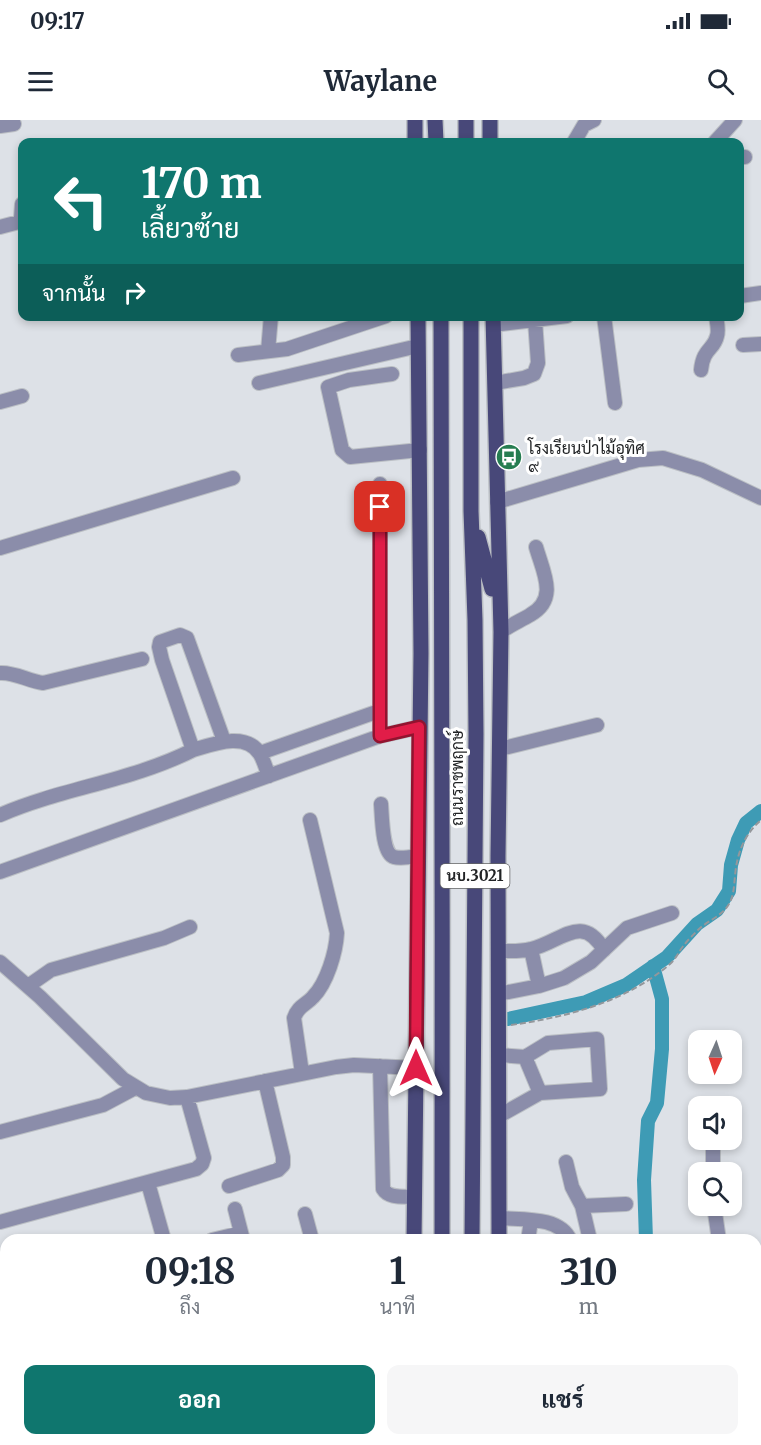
<!DOCTYPE html>
<html lang="th">
<meta charset="utf-8">
<style>
:root{--surface:#fff;--page:#f6f6f7;--text:#1f2937;--muted:#747a83;--accent:#0f766e}
body{margin:0;font-family:Merriweather,Sarabun,serif;background:var(--page);color:var(--text);height:100vh;display:flex;flex-direction:column;font-size:22px;white-space:nowrap}
*{box-sizing:border-box;margin:0}
p{font-size:20px;color:var(--muted)}
.icon{flex:none;width:33px;height:33px;fill:none;stroke:currentColor;stroke-width:2;stroke-linecap:round;stroke-linejoin:round}
.map{position:relative;flex:1;overflow:hidden}
.drawer{position:absolute;left:0px;top:1114px;width:762px;height:212px;display:flex;flex-direction:column;background:var(--surface);border-radius:18px 18px 0 0;box-shadow:0 3px 9px #0003}
.drawer>*{flex:none}
.guide{position:absolute;left:18px;top:18px;width:726px;height:183px;border-radius:12px;box-shadow:0 3px 9px #0003;background:#0f766e;color:#fff;overflow:hidden}
.needle{width:39px;rotate:183deg}
.tools{position:absolute;left:688px;top:910px;display:grid;gap:12px}
.tools a{display:grid;place-items:center;width:54px;height:54px;border-radius:12px;background:var(--surface);box-shadow:0 3px 9px #0003;font-size:30px}
.pin{position:absolute;display:grid;place-items:center;width:51px;height:51px;color:#fff;margin:-26px;border-radius:12px;box-shadow:0 3px 9px #0006}
.me{position:absolute;width:66px;margin:-33px;rotate:0deg;stroke-linejoin:round;filter:drop-shadow(0 0 4px #0008)}
.turn{display:flex;align-items:center;gap:21px;height:126px;padding:0 24px;font-size:27px}
.turn .icon{width:78px;height:78px;stroke-width:2.5}
.turn b{display:block;font-size:42px;line-height:51px}
.then{display:flex;align-items:center;height:57px;padding:0 24px;background:#0003;gap:12px;font-size:22px}
.eta{display:flex;justify-content:space-evenly;align-items:center;height:102px;text-align:center}
.eta b{font-size:36px;font-weight:700;line-height:42px}
.action{display:flex;gap:12px;margin-top:auto;padding:12px 24px}
.action a{flex:1;height:69px;border-radius:12px;background:var(--accent);color:#fff;font-size:24px;font-weight:700;line-height:69px;text-align:center}
.action a+a{background:var(--page);color:var(--text)}
.status{display:flex;justify-content:space-between;align-items:center;height:42px;padding:0 30px;background:var(--surface);direction:ltr}
.status svg{height:16px;fill:currentColor}
header{display:flex;justify-content:space-between;align-items:center;height:78px;padding:0 24px;background:var(--surface);font-size:27px;font-weight:700}
.map>svg:first-child{display:block}
</style>
<div class="status"><b>09:17</b><svg viewBox="0 0 49 12"><path d="M0 12V9h3v3zM5 12V6h3v6zM10 12V3h3v9zM15 12V0h3v12zM26 1h20v11H26zM47 4h2v5h-2z"/></svg></div>
<header><svg class="icon" aria-label="menu" viewBox="0 0 24 24"><path d="M4 6h16M4 12h16M4 18h16"/></svg>Waylane<svg class="icon" aria-label="search" viewBox="0 0 24 24"><circle cx="10" cy="10" r="6"/><path d="M15 15l6 6"/></svg></header>
<div class="map">
<svg width="761" height="1325" viewBox="0 0 761 1325">
<rect width="100%" height="100%" fill="#dde1e7"/>
<g fill="none" stroke-linecap="round" stroke-linejoin="round">
<path stroke="#3e9bb5" stroke-width="14" d="M508,899L586,882L626,865L667,837L697,804L717,790L729,771L731,745L738,720L746,703L761,691
M646,1120L644,1060L648,1001L657,983L662,929V879L653,846
M600,1325L603,1320"/>
<defs>
<path id="minor" d="M0,6L14,4
M574,22L584,5L594,0
M715,22L735,0
M740,37H745
M0,107L19,102L21,98L22,84
M740,176L761,173
M604,196L615,283
M493,205L567,196
M743,225L761,224
M268,231L271,196
M238,235L287,229L386,196
M701,250C703,228 714,230 717,216C719,210 717,203 716,196
M392,254L349,260L328,267L342,330L350,337L420,330
M259,263L418,226
M495,263L524,258L534,254L538,243L535,200
M0,282L22,276
M497,382L638,340L663,338L702,350L761,378
M0,428L233,358
M501,512C510,505 520,501 530,495C559,479 543,452 536,427
M0,553C15,552 28,561 43,563L142,539
M380,616V364
M224,621L187,518L180,515L160,522L159,527L162,540L193,630C213,624 246,611 260,634C264,641 266,649 269,656
M500,629L597,605
M260,633L379,591
M381,684C382,695 382,734 394,737C401,739 411,737 418,736
M0,695C62,668 132,661 193,630
M0,752L380,616L419,607
M531,829L539,866
M498,831C509,831 521,832 531,829C561,822 582,792 604,830
M0,842L40,877L123,959L146,973L170,978L187,977L336,947L354,945L416,948
M28,866L51,850L164,818L190,807
M498,874L539,866L564,858L591,842L627,808L672,793
M525,937L540,973
M380,946L383,1069C389,1079 404,1076 414,1077
M302,953L294,898C298,886 306,885 313,877C327,863 336,832 337,813L310,700
M712,986V987
M499,996L540,973L600,969L597,919L548,923L525,937L499,935
M0,1012L103,985L135,968
M713,1020V1053
M566,1042L572,1067L582,1086
M148,1063L164,1120
M229,1066L278,1050L283,1045V1037L265,961
M714,1086L719,1120
M235,1089L243,1120
M305,1094L312,1120
M500,1098C521,1100 560,1096 570,1120
M0,1102L196,1049L202,1044L204,1038L187,977
M212,1120L241,1113
M528,1120L531,1101
M590,1120L582,1086L626,1084
M758,1199L761,1213
M0,1237L6,1236
M756,1254H761
M368,1320L370,1325
M58,1325L76,1320
M234,1325L254,1320"/>
<path id="major" d="M415,0V22
M435,0L436,22
M466,0V22
M490,0V22
M441,196C439,505 444,812 442,1120
M471,196V391L475,500L476,614L472,1120
M493,196L501,512L498,736L499,1120
M478,417L492,469
M414,1120L421,533L418,196
M414,1320V1325
M440,1325V1320
M471,1325V1320
M495,1325V1320"/>
</defs>
<use href="#minor" stroke="#bbbfc4" stroke-width="16"/>
<use href="#major" stroke="#bbbfc4" stroke-width="18"/>
<path stroke="#94979b" stroke-width="2" stroke-dasharray="6 3" stroke-linecap="butt" d="M511,905C567,897 626,882 670,844C676,839 679,831 684,825C688,820 694,814 699,809C709,800 724,795 730,782C734,774 734,765 735,756C737,733 744,715 761,700"/>
<use href="#minor" stroke="#8b8daa" stroke-width="14"/>
<use href="#major" stroke="#484879" stroke-width="15"/>
</g>
<g fill="none" stroke-linecap="round" stroke-linejoin="round">
<defs>
<path id="route" d="M380,387V616L419,607L416,948"/>
</defs>
<use href="#route" stroke="#92132f" stroke-width="15"/>
<use href="#route" stroke="#e11d48" stroke-width="10"/>
</g>
<defs>
<symbol id="bus-disc" viewBox="-11 -11 22 22"><circle r="9.5" fill="#267d51" stroke="#fff"/><path d="M-5-6H5V4H4V6H2V4H-2V6H-4V4H-5ZM-3.5-4V0h7V-4ZM-3.5 1.2v1.5H-2V1.2ZM2 1.2v1.5H3.5V1.2Z" fill="#fff"/></symbol>
</defs>
<g fill-rule="evenodd">
<use href="#bus-disc" x="494" y="322" width="30" height="30"/>
</g>
<g text-anchor="middle" stroke-width="6" stroke-linejoin="round" paint-order="stroke">
<rect fill="#fff" stroke="#646566" stroke-width="1.5" x="440.5" y="744" width="69" height="24" rx="4.5"/>
<g font-size="15" font-weight="bold" fill="#212325">
<text x="475" y="761">นบ.3021</text>
</g>
<g font-size="16" fill="#212325" stroke="#fff" text-anchor="start">
<text x="528" y="334">โรงเรียนป่าไม้อุทิศ<tspan x="528" dy="18">๙</tspan></text>
</g>
<g font-size="16" fill="#212325" stroke="#fff">
<text transform="translate(457 658) rotate(-90)" y="6">ถนนราชพฤกษ์</text>
</g>
</g>
</svg>
<div class="tools">
<a><svg class="needle" viewBox="-14 -14 28 28"><path d="M0-13l5 13h-10z" fill="#e53935"/><path d="M0 13l5-13h-10z" fill="#747a83"/></svg></a>
<a><svg class="icon" aria-label="sound" viewBox="0 0 24 24"><path d="M4 9h4l5-4v14l-5-4H4zM17 9q2 3 0 6"/></svg></a>
<a><svg class="icon" aria-label="search" viewBox="0 0 24 24"><circle cx="10" cy="10" r="6"/><path d="M15 15l6 6"/></svg></a>
</div>
<div class="pin" style="left:380px;top:387px;background:#d93025"><svg class="icon" aria-label="arrive" viewBox="0 0 24 24"><path d="M6 21V4h12l-3 4 3 4H6"/></svg></div>
<svg class="me" style="left:416px;top:948px" viewBox="-20 -20 40 40"><path d="M0-17L14 15 0 8-14 15z" fill="#e11d48" stroke="#fff" stroke-width="4"/></svg>
<div class="guide">
<div class="turn"><svg class="icon" aria-label="left" viewBox="0 0 24 24"><path d="M17 20v-9H6M10 6l-5 5 5 5"/></svg><div><b>170 m</b>เลี้ยวซ้าย</div></div>
<div class="then">จากนั้น<svg class="icon" aria-label="right" viewBox="0 0 24 24"><path d="M7 20v-9h11M14 6l5 5-5 5"/></svg></div>
</div>
<section class="drawer">
<div class="eta">
<div><b>09:18</b><p>ถึง</p></div>
<div><b>1</b><p>นาที</p></div>
<div><b>310</b><p>m</p></div>
</div>
<div class="action"><a>ออก</a><a>แชร์</a></div>
</section>
</div>
